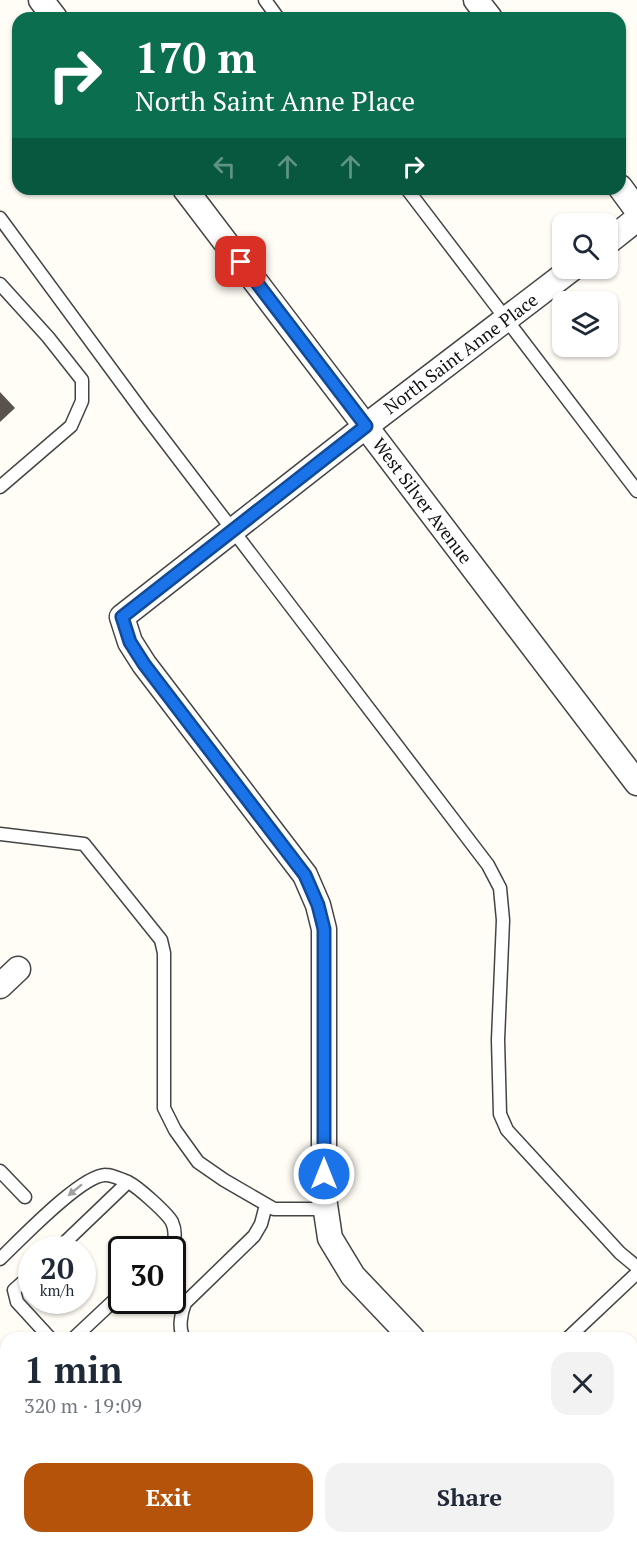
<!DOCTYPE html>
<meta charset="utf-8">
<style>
:root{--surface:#fff;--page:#f2f2f3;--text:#1f2937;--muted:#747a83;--accent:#b45309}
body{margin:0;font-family:"PT Serif",serif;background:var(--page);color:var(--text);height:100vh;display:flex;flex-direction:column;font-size:22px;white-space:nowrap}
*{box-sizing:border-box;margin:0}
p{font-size:20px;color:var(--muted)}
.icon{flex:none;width:33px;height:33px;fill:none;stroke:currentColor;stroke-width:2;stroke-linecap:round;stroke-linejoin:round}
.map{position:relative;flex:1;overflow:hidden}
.drawer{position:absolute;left:0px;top:1332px;width:638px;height:212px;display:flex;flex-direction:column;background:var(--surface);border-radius:18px 18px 0 0;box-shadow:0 2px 4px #0004}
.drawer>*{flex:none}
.hud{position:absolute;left:12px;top:12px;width:614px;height:183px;border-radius:18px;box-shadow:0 2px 4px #0004;background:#0b6e4f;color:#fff;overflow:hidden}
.controls{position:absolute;left:552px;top:213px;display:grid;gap:12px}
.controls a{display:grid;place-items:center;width:66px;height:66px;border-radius:12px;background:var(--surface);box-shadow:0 2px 4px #0004;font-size:30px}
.speed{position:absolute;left:18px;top:1236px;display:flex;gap:12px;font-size:30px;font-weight:700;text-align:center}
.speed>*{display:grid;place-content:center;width:78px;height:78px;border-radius:50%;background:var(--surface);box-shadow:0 2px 4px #0004;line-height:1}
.speed small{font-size:15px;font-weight:400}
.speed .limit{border:3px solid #111;border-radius:9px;background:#fff;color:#111}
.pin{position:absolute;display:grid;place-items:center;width:51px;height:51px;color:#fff;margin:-26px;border-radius:12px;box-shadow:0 3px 9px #0006}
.me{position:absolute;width:66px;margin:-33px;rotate:0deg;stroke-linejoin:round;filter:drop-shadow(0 0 4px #0008)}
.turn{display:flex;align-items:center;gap:21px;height:126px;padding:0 24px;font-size:27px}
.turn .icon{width:78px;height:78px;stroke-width:2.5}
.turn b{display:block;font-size:42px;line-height:51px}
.lanes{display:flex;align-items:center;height:57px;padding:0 24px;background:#0003;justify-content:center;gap:30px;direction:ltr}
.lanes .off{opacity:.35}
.round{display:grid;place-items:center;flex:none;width:63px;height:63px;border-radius:18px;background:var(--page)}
.summary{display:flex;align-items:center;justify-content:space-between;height:102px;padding:0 24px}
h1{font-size:36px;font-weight:600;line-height:45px}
.cta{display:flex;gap:12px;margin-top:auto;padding:12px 24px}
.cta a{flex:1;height:69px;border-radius:18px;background:var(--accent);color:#fff;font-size:24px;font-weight:600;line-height:69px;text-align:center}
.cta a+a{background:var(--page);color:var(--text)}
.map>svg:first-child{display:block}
</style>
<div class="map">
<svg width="637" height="1543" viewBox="0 0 637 1543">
<rect width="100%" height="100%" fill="#fffdf5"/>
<path fill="#5a524d" d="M0,392L15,408L0,422Z"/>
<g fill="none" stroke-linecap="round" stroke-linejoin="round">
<defs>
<path id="service" d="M265,0L278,18
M407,189L637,491
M0,218L145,415L488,865L500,888L503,920L498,1040L500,1114L507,1130L620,1253L637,1267
M0,284L48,337L82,380V401L71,426L0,487
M0,834L84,844L161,940L164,953V1108L175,1130L198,1162L224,1180L274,1209H325
M0,1171L25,1197
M57,1250L128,1182C138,1187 167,1213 172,1222C176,1231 176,1243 168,1250
M0,1259C19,1241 82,1174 106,1175C113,1175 122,1180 128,1182
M32,1274L14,1290L17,1302L50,1338
M74,1338L122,1293
M184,1338C178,1329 181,1313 185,1303L254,1236L261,1224L266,1205
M568,1338L637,1273
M0,1407L6,1401
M0,1511L6,1505
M108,1543L114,1538
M310,1543L312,1538"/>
<path id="minor" d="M41,0L55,18
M476,0L490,18
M620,187L637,210
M185,189L637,783
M608,242L637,219
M0,986L18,969
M412,1338L353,1276L330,1238L324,1198V929L318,905L305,875L144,664L130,642L122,617L366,426L573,268
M632,1496L637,1492
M574,1543L580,1538"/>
</defs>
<use href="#service" stroke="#444" stroke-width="15"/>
<use href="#minor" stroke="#444" stroke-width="27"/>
<use href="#service" stroke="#fff" stroke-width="12"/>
<use href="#minor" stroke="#fff" stroke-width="24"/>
</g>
<defs><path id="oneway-solid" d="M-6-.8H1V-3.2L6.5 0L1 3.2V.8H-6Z" transform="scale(1.5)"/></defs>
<use fill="#a0a0a0" href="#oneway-solid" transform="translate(75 1190) rotate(141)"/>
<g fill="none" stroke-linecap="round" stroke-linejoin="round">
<defs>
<path id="route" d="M241,262L366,426L122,617L130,642L144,664L305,875L318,905L324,929V1174"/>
</defs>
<use href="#route" stroke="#114b97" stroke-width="15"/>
<use href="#route" stroke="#1a73e8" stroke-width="10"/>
</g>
<g text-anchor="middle" stroke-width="6" stroke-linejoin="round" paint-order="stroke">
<g font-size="18" fill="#111" stroke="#fff">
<text transform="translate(461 354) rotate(-37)" y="6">North Saint Anne Place</text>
<text transform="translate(422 501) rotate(53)" y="6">West Silver Avenue</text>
</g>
</g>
</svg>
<div class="controls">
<a><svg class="icon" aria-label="search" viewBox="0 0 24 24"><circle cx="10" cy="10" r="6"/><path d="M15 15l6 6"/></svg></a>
<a><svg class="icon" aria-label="layers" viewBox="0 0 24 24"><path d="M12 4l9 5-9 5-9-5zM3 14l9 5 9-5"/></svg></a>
</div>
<div class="speed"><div>20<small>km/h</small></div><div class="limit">30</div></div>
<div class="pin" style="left:241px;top:262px;background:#d93025"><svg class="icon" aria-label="arrive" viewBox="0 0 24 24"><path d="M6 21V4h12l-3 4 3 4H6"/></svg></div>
<svg class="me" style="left:324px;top:1174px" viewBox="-20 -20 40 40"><circle r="17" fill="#1a73e8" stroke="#fff" stroke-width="3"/><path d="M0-11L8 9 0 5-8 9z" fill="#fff"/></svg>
<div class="hud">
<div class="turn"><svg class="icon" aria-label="right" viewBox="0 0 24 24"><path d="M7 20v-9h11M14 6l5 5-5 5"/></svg><div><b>170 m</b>North Saint Anne Place</div></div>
<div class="lanes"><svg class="icon off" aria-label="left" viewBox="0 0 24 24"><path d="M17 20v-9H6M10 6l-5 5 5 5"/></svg><svg class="icon off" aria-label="ahead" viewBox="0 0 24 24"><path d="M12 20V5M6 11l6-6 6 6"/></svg><svg class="icon off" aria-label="ahead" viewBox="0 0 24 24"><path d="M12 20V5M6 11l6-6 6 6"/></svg><svg class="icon" aria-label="right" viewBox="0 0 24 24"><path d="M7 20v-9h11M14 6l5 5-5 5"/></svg></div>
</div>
<section class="drawer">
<div class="summary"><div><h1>1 min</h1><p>320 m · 19:09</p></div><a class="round"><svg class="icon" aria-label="close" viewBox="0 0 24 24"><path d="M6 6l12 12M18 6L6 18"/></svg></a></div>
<div class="cta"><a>Exit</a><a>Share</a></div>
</section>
</div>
